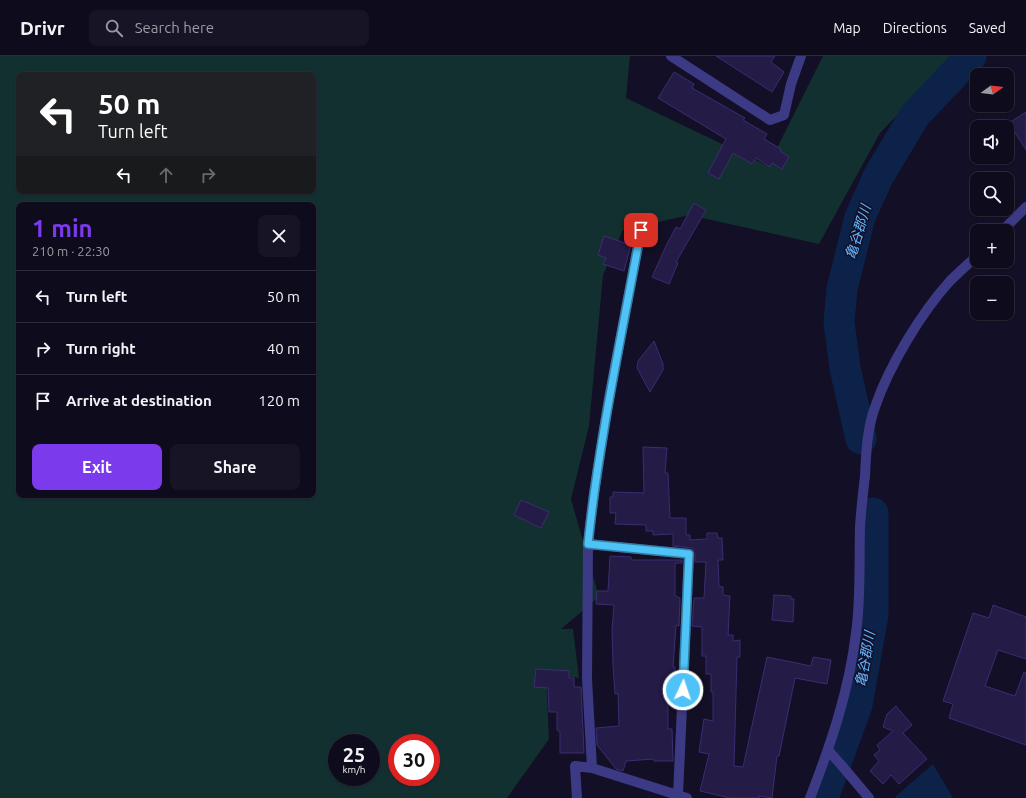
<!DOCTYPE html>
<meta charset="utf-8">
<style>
:root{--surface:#0e0b1c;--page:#171425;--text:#f1f3f6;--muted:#9b9ba3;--line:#2e2b3b;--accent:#7c3aed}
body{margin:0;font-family:Ubuntu,"Noto Sans JP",sans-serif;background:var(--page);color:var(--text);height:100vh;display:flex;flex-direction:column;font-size:15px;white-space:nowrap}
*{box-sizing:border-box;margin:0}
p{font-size:13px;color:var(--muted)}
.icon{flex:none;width:22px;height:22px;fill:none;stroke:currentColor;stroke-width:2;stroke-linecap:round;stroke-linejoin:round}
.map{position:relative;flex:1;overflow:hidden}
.side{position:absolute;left:16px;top:146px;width:300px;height:296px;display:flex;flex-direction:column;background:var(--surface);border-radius:8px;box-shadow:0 1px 3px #0004,0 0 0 1px var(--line)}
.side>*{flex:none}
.top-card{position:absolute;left:16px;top:16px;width:300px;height:122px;border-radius:8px;box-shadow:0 1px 3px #0004,0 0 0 1px var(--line);background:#202124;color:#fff;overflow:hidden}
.needle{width:26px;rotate:75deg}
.controls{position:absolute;left:970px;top:12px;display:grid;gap:8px}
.controls a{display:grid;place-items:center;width:44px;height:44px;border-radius:8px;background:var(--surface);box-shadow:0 1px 3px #0004,0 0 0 1px var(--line);font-size:20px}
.speed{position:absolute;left:328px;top:678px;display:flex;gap:8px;font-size:20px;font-weight:700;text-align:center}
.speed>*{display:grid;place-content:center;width:52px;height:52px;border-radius:50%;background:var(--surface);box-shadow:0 1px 3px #0004,0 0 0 1px var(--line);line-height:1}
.speed small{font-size:10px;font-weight:400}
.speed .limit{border:6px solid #d22;background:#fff;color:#111}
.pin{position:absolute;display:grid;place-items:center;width:34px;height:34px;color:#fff;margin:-17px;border-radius:8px;box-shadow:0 2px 6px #0006}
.me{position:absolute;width:44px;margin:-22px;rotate:3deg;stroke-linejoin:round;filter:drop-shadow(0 0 3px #0008)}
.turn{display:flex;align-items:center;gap:14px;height:84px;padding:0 16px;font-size:18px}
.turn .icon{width:52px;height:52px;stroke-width:2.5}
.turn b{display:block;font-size:28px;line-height:34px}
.lanes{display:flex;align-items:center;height:38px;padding:0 16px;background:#0003;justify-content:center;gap:20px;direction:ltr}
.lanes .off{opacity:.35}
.round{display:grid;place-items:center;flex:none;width:42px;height:42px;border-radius:8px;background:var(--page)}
.summary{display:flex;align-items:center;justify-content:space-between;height:68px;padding:0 16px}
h1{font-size:24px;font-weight:600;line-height:30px;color:var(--accent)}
.button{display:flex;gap:8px;margin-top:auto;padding:8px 16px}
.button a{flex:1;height:46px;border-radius:8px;background:var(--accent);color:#fff;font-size:16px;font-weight:600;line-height:46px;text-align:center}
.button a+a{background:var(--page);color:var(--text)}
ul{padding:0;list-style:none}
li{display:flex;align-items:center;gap:12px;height:52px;padding:0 16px;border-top:1px solid var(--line)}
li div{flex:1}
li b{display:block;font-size:15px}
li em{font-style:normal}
header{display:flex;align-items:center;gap:24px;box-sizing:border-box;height:56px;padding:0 20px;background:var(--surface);border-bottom:1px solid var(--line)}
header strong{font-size:19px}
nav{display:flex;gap:22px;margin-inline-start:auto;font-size:14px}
.search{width:280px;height:36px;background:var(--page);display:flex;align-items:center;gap:10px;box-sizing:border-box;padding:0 14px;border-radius:8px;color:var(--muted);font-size:15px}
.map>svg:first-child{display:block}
</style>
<header>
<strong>Drivr</strong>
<div class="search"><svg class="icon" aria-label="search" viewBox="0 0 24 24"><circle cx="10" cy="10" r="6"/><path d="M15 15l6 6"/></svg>Search here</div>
<nav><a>Map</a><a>Directions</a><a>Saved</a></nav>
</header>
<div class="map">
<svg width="1026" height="742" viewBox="0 0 1026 742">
<rect width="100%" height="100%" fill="#130f26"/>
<path fill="#12302f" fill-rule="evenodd" d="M0,0H630L626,42L768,110L823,0H954L880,77L819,188L689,159L623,174L603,219L589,370L571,443L599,541L561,573H573L579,622L546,617L549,683L507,742H0ZM19,19H313V135H19ZM19,149H313V439H19ZM337,687H371V721H337ZM397,687H431V721H397Z"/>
<path fill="#0c2248" d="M933,708L953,742H896L895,741Z"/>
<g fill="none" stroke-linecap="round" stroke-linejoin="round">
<path stroke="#0c2248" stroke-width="31" d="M861,383L845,312L839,266L842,233L860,161L878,121L915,59L971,0
M823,742L857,649L873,559V457"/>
</g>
<path fill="#241b47" stroke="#3b2d73" d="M716,0H775L771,6L784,16L772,36Z
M674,16L694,28L692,32L745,62L743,64L767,78L764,83L781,93L780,95L789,101L782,113L772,107L770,111L756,102L752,108L733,97L719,123L708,117L726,83L658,42Z
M1026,56V94L1009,67Z
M694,147L706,154L676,206L678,207L669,228L652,221L667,188L676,171L680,173Z
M604,180L631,189L624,215L603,208L606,202L598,199Z
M654,285L663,308V314L650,336L637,312L638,305Z
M643,391L667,392L665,417H668L670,462H686V479H690V484L707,483V477H717L718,482H722L723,504H718L719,530L723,531V539L730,540L728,579H733V585L740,584V601H737L734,710L743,711L767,601L811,610L813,601L831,604L827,628L795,622L779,700H777L772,742L759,740V742H730L700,735L709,698L699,696L704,663L713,665V636H711V618H706V600H702V571L692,570L694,542H704L706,506H695V498L692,492L673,490V478L653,479V475H646V469L615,468L616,457H610V441H613V436L644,437Z
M521,444L549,456L541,472L514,459Z
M610,500L631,501V504H682V507H675V540L680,542L679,570L676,569L673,611H675V626H677L676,640H668V673H672L673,705H654V703L626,705L623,715L616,713L597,689L596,672L619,670L618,637L615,638L613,609L612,574L614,549L596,548L597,535H608Z
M774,539L791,540V543H794L793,566L772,564Z
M993,549L1026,561V603L998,594L985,630L1015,640L1024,616L1026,617V689L949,662L953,648L943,645L973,557L989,562Z
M536,613L569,615V622H574V631H581L584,697H560V676L557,674V656H549L548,632L534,631Z
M896,650L912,669L903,677L927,703L899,728L891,719L883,728L870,715L879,705L874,699L880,694L877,689L893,675L883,671L887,658Z"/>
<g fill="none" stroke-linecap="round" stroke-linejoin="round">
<path stroke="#3d3a85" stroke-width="10" d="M671,0L770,64L784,59L791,28L801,0
M641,174L609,342L594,437L588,488L587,623L592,712L687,742
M588,488L689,498L678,739
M843,711L869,742
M577,742L575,710L592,712"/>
<path stroke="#3d3a85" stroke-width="10" d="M1002,175L1026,151
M828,694L843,711
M810,742C831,688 849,635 856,577C861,542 859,506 860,471C861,454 863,437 865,420C866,398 867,373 875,351C889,310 921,257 950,225C959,216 968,208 977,200"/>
</g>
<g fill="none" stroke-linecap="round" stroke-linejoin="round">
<defs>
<path id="route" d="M641,174C622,278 599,383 588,488L689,498L683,634"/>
</defs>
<use href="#route" stroke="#337fa1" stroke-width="10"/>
<use href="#route" stroke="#4fc3f7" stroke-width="7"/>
</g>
<g text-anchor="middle" stroke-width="3" stroke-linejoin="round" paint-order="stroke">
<g font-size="14" font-style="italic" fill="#62b6ff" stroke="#130f26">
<text transform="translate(858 176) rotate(-73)" y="5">亀谷郡川</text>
<text transform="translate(865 603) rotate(-80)" y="5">亀谷郡川</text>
</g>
</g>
</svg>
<div class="controls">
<a><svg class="needle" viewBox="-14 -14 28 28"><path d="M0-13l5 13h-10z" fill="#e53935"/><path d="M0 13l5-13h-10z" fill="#9b9ba3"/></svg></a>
<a><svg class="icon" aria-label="sound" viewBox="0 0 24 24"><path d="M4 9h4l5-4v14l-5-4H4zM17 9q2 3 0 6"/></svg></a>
<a><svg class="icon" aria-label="search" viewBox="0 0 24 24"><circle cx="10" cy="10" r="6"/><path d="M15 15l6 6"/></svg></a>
<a>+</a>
<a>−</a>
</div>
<div class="speed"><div>25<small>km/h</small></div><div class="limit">30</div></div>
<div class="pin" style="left:641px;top:174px;background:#d93025"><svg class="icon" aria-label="arrive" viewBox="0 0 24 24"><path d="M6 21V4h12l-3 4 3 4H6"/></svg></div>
<svg class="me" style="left:683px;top:634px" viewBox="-20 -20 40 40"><circle r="17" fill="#4fc3f7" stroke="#fff" stroke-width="3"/><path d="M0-11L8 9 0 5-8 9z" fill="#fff"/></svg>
<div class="top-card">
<div class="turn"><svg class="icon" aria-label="left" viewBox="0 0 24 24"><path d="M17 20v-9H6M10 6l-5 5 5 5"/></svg><div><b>50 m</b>Turn left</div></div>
<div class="lanes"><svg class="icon" aria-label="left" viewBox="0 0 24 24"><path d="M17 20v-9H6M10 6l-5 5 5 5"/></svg><svg class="icon off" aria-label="ahead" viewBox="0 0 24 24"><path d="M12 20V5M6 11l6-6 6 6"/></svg><svg class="icon off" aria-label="right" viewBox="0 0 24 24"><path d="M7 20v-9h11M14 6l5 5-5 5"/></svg></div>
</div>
<section class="side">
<div class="summary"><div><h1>1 min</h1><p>210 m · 22:30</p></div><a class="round"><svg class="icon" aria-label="close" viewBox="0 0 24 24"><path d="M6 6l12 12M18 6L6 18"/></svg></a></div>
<ul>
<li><svg class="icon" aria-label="left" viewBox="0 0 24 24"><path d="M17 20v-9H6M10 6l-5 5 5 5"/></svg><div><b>Turn left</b></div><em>50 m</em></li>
<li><svg class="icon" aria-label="right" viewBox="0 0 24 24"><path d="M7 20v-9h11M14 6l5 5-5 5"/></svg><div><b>Turn right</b></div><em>40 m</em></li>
<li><svg class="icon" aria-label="arrive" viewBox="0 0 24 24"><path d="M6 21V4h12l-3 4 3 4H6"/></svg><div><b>Arrive at destination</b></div><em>120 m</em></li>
</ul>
<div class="button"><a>Exit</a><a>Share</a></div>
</section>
</div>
